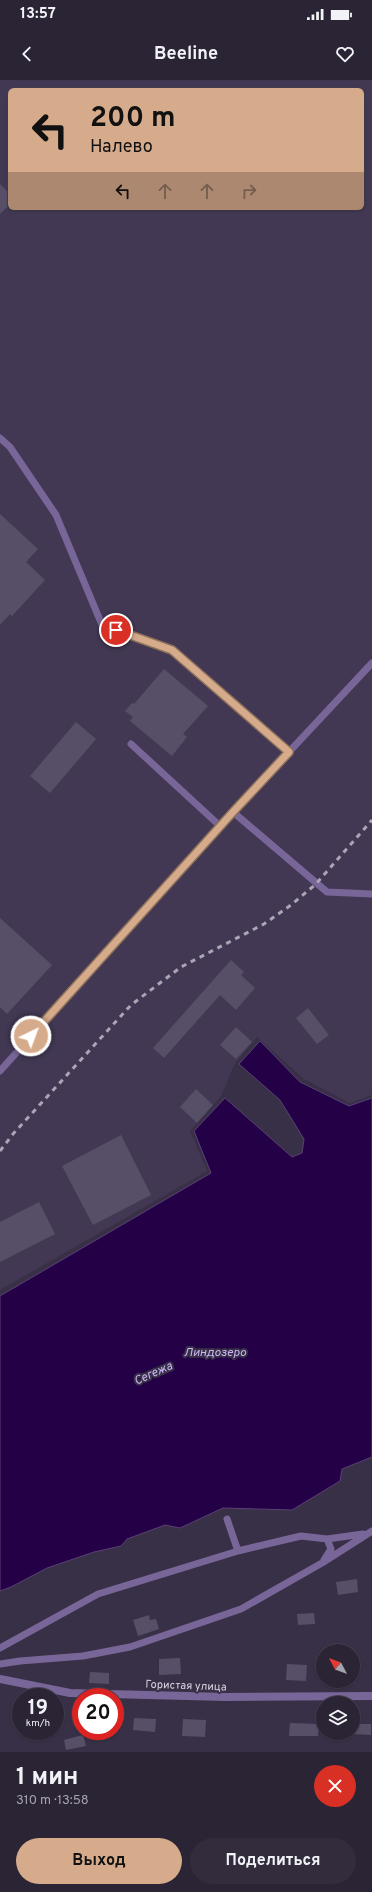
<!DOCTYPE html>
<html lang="ru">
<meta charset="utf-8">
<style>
:root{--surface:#2a2435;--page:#322c3d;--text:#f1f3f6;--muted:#a5a4ad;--line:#464150;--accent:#d6ab8b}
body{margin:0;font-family:Overpass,sans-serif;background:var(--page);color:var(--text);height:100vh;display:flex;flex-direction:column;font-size:15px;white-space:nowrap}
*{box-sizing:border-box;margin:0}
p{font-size:13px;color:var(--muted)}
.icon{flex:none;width:22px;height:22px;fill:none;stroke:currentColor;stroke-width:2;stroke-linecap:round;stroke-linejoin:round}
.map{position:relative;height:1672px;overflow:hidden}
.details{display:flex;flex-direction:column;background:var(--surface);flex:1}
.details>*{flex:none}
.top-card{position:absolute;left:8px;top:8px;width:356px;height:122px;border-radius:6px;box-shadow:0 1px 3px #0004,0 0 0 1px var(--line);background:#d6ab8b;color:#111;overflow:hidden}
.needle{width:26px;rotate:311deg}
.fabs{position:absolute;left:316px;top:1564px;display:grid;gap:8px}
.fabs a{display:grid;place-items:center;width:44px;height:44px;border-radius:50%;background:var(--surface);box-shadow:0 1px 3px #0004,0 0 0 1px var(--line);font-size:20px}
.speed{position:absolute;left:12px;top:1608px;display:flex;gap:8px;font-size:20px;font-weight:700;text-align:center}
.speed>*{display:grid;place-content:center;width:52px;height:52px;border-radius:50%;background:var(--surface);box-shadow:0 1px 3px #0004,0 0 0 1px var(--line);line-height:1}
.speed small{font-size:10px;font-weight:400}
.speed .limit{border:6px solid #d22;background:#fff;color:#111}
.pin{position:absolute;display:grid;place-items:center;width:34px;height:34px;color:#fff;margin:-17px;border:2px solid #fff;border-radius:50%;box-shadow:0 1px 4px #0007}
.me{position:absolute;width:44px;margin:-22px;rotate:42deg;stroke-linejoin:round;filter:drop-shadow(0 0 3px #0008)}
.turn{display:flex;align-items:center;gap:14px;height:84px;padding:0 16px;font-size:18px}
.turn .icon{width:52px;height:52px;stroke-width:2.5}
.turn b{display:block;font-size:28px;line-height:34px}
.lanes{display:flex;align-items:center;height:38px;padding:0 16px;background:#0003;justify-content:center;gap:20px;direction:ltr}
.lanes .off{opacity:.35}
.round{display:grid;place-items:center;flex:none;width:42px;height:42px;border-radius:21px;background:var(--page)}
.overview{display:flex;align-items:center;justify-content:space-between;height:68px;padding:0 16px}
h1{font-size:24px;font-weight:700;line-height:30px}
.action{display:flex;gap:8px;margin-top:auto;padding:8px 16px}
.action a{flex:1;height:46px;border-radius:24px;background:var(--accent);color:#111;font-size:16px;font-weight:700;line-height:46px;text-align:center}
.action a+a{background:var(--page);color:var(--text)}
.status{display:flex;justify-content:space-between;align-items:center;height:28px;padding:0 20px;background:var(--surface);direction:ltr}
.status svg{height:11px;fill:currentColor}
header{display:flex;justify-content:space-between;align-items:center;height:52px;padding:0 16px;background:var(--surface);font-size:18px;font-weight:700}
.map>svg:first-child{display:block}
</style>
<div class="status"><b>13:57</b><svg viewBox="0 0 49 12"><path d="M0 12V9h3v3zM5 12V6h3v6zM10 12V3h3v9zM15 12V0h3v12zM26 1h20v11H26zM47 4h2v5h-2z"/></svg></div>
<header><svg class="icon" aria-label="back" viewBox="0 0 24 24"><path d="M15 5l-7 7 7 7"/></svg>Beeline<svg class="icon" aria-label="heart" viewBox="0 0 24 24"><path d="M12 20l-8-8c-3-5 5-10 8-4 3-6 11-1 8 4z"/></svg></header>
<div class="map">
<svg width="372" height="1672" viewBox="0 0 372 1672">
<rect width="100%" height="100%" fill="#383047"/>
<path fill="#423854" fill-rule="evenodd" d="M0,0H372V1015L350,1023L304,999L257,957L235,983L221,1016L190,1051L207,1091L0,1210ZM10,10H362V128H10Z"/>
<path fill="#240046" stroke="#5a4075" d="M260,961L300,1002L349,1026L372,1018V1377L342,1389L340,1401L292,1430L223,1428L180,1448L165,1445L127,1459L121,1466L94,1472L47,1488L11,1507L0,1511V1216L211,1093L194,1051L225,1018L292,1077L302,1073L304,1059L280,1020L239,984Z"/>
<path fill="#574f67" d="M0,104L10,114V124L0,134Z
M0,434L38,469L26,482L45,500L12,536L10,534L0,545Z
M164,589L208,626L183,654L187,657L172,676L130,641L133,637L125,631L132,623L134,624Z
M76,642L96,659L50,713L30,696Z
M0,838L52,885L7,934L0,927Z
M231,880L244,892L241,895L255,908L236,930L220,915L164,978L153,968Z
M308,928L329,955L317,964L296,938Z
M236,947L252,962L236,979L220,965Z
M196,1009L213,1025L197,1043L180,1027Z
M121,1055L151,1115L93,1145L62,1086Z
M39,1122L55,1154L0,1182V1142Z
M357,1499L358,1512L338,1515L336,1502Z
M314,1533L315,1544L298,1545L297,1534Z
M149,1535L150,1540L156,1539L159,1549L138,1556L133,1540Z
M180,1578L181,1594L159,1595V1579Z
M287,1584L307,1585L306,1601L286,1600Z
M90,1592L109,1593V1604L89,1603Z
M134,1638L156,1639L155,1652L133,1650Z
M183,1639L206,1640L205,1657L182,1656Z
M290,1643L319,1644L318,1656H289Z
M353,1644H371V1655L353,1654Z
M83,1655L86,1666L66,1670L64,1660Z"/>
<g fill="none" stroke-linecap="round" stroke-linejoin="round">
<path stroke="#796699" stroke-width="7" d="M0,358L10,367L56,435L102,545L172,570L289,672
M372,583L233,732L327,812L372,814
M131,664L220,746
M0,991L233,732
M227,1439L238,1471
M324,1480L331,1469L327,1459
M0,1568L98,1514L238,1471L301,1456L327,1459L363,1454
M0,1584L20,1581L83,1576L130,1567L241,1529L322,1483L372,1451"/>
<path stroke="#796699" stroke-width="8" d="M0,1599L70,1613L226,1617L372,1616"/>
<path stroke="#aba5b6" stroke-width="3" stroke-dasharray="5 5" stroke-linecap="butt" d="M0,1071L13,1054L131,925L181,887L264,844L291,825L316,804L372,740"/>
</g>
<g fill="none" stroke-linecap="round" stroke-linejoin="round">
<defs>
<path id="route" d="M31,956L233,732L289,672L172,570L116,550"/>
</defs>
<use href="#route" stroke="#8b6f5a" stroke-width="10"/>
<use href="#route" stroke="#d6ab8b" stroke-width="7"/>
</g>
<g text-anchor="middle" stroke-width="4" stroke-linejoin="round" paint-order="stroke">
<g font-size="11" fill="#d9d4e2" stroke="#383047">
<text transform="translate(186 1605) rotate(2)" y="4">Гористая улица</text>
</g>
<g font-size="12" font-style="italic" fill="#ccb6f5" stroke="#383047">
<text x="215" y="1276">Линдозеро</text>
<text transform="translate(153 1293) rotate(-24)" y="4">Сегежа</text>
</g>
</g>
</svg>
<div class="fabs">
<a><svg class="needle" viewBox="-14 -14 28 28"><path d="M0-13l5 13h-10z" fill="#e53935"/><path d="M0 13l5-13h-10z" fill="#a5a4ad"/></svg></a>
<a><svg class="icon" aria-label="layers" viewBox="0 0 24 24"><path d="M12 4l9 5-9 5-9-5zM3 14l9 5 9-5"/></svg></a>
</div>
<div class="speed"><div>19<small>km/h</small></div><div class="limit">20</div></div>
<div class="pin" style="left:116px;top:550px;background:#d93025"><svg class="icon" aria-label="arrive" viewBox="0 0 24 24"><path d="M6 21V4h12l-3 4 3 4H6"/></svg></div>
<svg class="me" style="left:31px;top:956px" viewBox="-20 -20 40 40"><circle r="17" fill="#d6ab8b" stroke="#fff" stroke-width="3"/><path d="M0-11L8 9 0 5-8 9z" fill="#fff"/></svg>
<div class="top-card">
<div class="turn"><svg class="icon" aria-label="left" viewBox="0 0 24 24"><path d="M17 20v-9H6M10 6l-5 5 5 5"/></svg><div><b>200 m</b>Налево</div></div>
<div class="lanes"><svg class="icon" aria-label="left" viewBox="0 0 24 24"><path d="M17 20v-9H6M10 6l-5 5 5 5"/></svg><svg class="icon off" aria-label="ahead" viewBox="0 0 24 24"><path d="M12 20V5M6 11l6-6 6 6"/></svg><svg class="icon off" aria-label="ahead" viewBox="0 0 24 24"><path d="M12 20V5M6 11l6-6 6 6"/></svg><svg class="icon off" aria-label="right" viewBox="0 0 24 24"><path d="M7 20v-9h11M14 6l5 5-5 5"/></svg></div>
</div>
</div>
<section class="details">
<div class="overview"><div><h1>1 мин</h1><p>310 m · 13:58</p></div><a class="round" style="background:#d93025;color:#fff"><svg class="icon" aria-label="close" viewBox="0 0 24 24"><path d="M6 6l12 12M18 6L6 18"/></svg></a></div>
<div class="action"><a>Выход</a><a>Поделиться</a></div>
</section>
